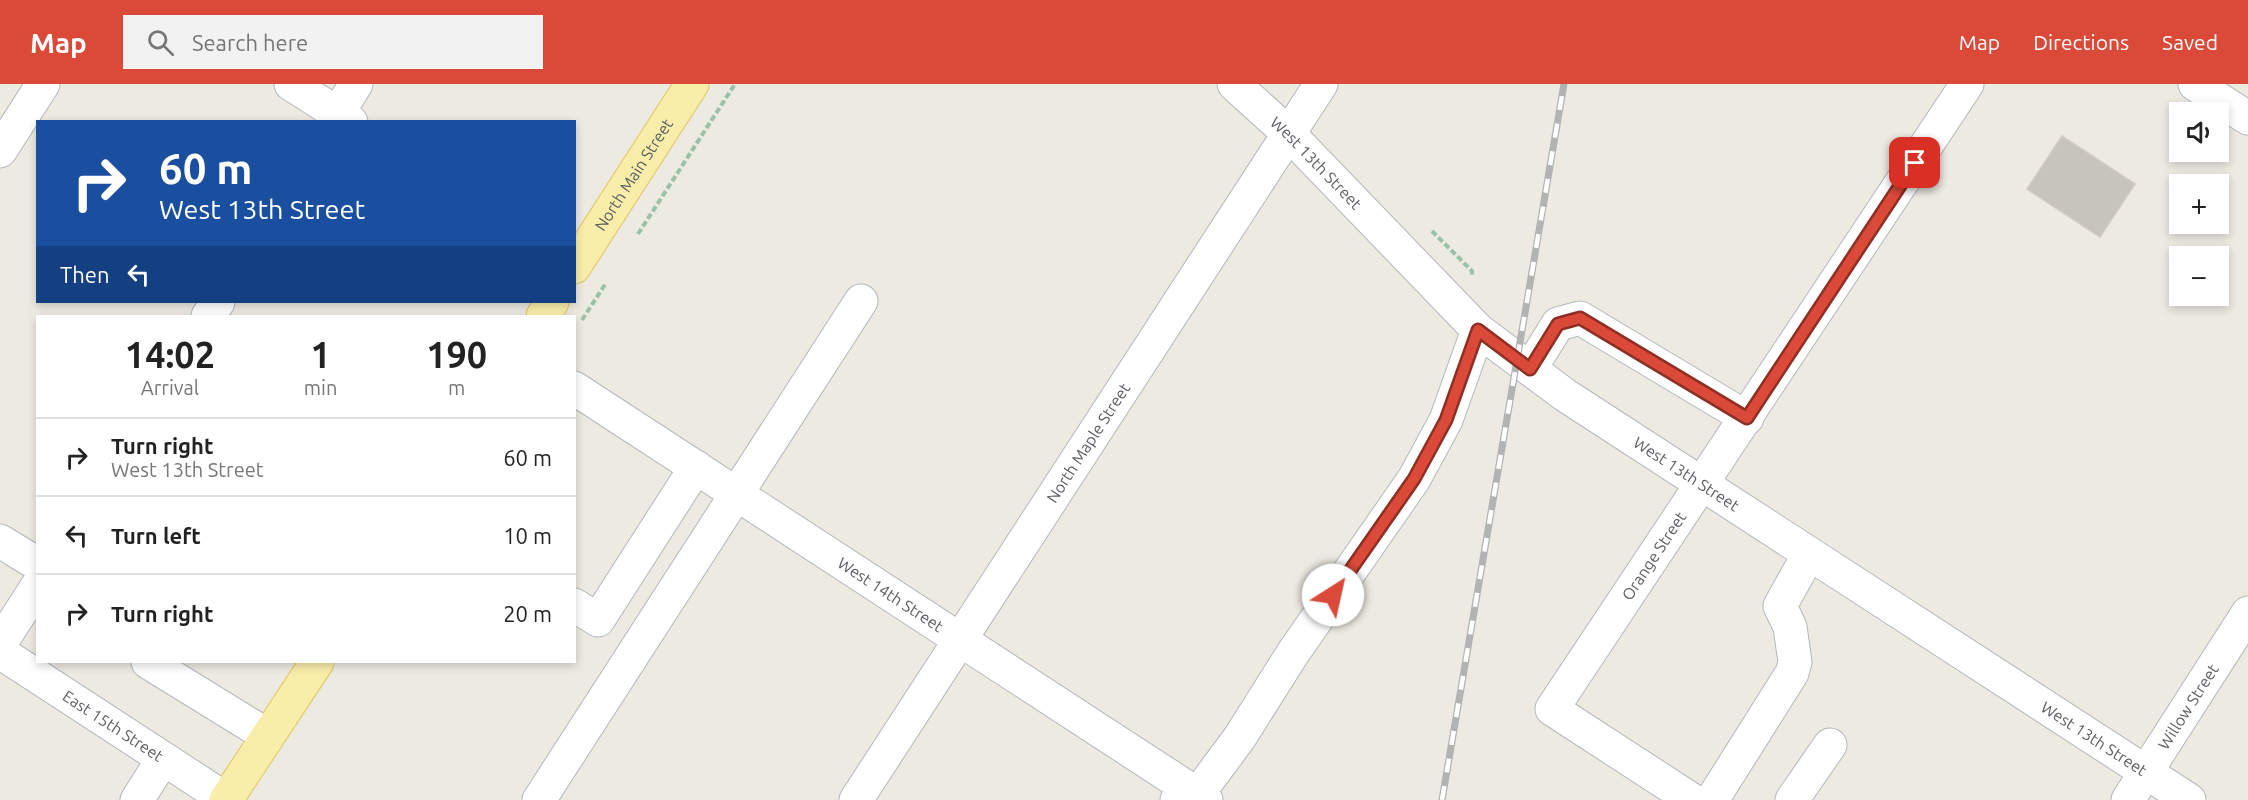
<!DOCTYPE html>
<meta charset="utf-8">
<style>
:root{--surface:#fff;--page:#f2f2f2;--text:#222;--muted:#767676;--line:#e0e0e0;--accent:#db4938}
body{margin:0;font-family:Ubuntu,sans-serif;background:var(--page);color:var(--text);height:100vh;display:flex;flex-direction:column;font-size:22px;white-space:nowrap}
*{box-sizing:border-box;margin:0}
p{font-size:20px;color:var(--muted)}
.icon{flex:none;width:33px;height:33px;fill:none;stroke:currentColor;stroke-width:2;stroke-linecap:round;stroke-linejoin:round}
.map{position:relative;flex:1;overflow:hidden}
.side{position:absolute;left:36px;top:231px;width:540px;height:348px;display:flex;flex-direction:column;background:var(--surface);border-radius:0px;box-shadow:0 3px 9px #0003}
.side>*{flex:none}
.guide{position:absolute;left:36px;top:36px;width:540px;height:183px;border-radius:0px;box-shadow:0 3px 9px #0003;background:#1a4fa0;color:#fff;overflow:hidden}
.tools{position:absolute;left:2169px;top:18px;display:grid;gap:12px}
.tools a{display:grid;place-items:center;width:60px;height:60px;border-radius:0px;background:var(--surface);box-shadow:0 3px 9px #0003;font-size:30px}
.pin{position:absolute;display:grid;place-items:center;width:51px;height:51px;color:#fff;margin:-26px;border-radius:12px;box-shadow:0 3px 9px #0006}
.me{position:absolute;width:66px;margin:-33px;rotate:35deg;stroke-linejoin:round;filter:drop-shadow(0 0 4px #0008)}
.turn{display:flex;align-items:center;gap:21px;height:126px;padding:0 24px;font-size:27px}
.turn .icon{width:78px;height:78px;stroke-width:2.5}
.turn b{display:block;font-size:42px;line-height:51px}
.then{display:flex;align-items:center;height:57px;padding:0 24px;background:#0003;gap:12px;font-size:22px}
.eta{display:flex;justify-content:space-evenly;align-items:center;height:102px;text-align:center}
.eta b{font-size:36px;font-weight:600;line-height:42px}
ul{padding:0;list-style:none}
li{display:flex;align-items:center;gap:18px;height:78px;padding:0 24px;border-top:2px solid var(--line)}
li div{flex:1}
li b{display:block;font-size:22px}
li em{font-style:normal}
header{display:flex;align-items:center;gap:36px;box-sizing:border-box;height:84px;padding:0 30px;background:var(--accent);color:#fff}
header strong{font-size:28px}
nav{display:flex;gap:33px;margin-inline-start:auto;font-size:21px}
.search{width:420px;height:54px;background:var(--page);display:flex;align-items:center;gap:15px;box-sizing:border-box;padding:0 21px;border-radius:0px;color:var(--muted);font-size:22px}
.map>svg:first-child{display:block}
</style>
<header>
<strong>Map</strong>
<div class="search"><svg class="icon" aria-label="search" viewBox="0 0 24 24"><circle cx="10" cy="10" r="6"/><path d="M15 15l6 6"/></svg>Search here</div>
<nav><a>Map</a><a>Directions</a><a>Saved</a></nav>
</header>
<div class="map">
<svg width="2248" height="716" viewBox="0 0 2248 716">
<rect width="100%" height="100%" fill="#eceae1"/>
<path fill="#c7c4be" stroke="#d0cbc0" stroke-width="1.5" d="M2062,52L2135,100L2100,153L2027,105Z"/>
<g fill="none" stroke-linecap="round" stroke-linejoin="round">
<defs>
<g id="minor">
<path d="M291,0L351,38"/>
<path id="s1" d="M1234,0L1289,50L1478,246L1565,311L2189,716"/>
<path d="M2195,0L2248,34"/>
<path d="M332,38L356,0"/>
<path d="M0,67L43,0"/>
<path d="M208,232L218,218"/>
<path d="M1530,285L1558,240L1580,234L1747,334"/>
<path id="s2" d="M574,304L1206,716"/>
<path d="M0,457L31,476"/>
<path d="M574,521L598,536L696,383"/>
<path d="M0,560L38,501"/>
<path id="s3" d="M0,568L227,716"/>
<path d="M148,578L268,652"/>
<path d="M137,716L163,675"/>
<path d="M539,716L861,217"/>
<path id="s4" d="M856,716L1321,0"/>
<path d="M1177,716L1203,703L1240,653L1293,569L1414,395L1446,336L1478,246"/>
<path id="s5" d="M1692,716L1552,625L1967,0"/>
<path d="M1712,716L1792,589L1795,578L1790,543L1780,522L1809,470"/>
<path d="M1792,716L1830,661"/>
<path id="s6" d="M2128,716L2248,529"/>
</g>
<g id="major">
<path id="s7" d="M574,183L692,0"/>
<path d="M543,232L552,218"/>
<path d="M226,716L317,578"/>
</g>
</defs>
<use href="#minor" stroke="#b4b7bb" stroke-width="35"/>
<use href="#major" stroke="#e6c460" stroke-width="35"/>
<path stroke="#9ac2a6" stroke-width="4" stroke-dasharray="6 3" stroke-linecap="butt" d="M1432,147L1472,187V192
M638,150L735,0
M582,236L606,199"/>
<use href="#minor" stroke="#fff" stroke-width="33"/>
<use href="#major" stroke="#f8eeaa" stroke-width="33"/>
<defs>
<path id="rail" d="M1442,716L1564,0"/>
</defs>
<use href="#rail" stroke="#b2b3b3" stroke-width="7"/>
<use href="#rail" stroke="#fff" stroke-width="4.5" stroke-dasharray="14" stroke-linecap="butt"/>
</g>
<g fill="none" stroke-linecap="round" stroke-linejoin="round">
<defs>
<path id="route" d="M1333,511L1414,395L1446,336L1478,246L1530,285L1558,240L1580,234L1747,334L1915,79"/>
</defs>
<use href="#route" stroke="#8e2f24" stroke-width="15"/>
<use href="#route" stroke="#db4938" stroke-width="10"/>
</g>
<g text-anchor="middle" stroke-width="6" stroke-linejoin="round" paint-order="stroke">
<g font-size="16" fill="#5a5d61" stroke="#fff">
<text dy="6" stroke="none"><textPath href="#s1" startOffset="114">West 13th Street</textPath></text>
<text dy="6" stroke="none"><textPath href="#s7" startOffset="110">North Main Street</textPath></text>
<text dy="6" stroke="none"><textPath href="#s4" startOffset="426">North Maple Street</textPath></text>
<text dy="6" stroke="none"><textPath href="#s1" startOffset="600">West 13th Street</textPath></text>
<text dy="6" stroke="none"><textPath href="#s5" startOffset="351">Orange Street</textPath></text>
<text dy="6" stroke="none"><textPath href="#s2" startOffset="378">West 14th Street</textPath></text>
<text dy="6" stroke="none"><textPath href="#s6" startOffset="111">Willow Street</textPath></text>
<text dy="6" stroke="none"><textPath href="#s3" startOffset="135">East 15th Street</textPath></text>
<text dy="6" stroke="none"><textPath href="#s1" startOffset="1086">West 13th Street</textPath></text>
</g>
</g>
</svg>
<div class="tools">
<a><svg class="icon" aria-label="sound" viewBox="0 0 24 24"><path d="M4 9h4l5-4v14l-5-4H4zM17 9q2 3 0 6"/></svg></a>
<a>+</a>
<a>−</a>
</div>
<div class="pin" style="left:1915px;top:79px;background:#d93025"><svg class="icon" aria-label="arrive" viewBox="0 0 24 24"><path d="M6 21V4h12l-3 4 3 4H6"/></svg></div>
<svg class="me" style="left:1333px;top:511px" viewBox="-20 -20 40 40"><circle r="19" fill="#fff"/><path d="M0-13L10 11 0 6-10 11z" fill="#db4938"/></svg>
<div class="guide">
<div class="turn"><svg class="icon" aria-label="right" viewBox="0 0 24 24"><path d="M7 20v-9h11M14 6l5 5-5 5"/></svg><div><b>60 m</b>West 13th Street</div></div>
<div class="then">Then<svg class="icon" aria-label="left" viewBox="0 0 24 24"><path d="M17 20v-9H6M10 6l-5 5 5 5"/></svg></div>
</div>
<section class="side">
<div class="eta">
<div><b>14:02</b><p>Arrival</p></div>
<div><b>1</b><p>min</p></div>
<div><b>190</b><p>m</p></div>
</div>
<ul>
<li><svg class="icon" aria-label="right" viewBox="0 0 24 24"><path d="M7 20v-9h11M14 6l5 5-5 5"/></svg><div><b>Turn right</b><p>West 13th Street</p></div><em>60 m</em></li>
<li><svg class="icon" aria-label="left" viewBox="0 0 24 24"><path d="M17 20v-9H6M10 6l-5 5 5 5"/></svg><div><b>Turn left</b></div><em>10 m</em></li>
<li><svg class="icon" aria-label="right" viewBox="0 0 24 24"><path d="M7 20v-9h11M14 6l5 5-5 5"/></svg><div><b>Turn right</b></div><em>20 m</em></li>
</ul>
</section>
</div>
